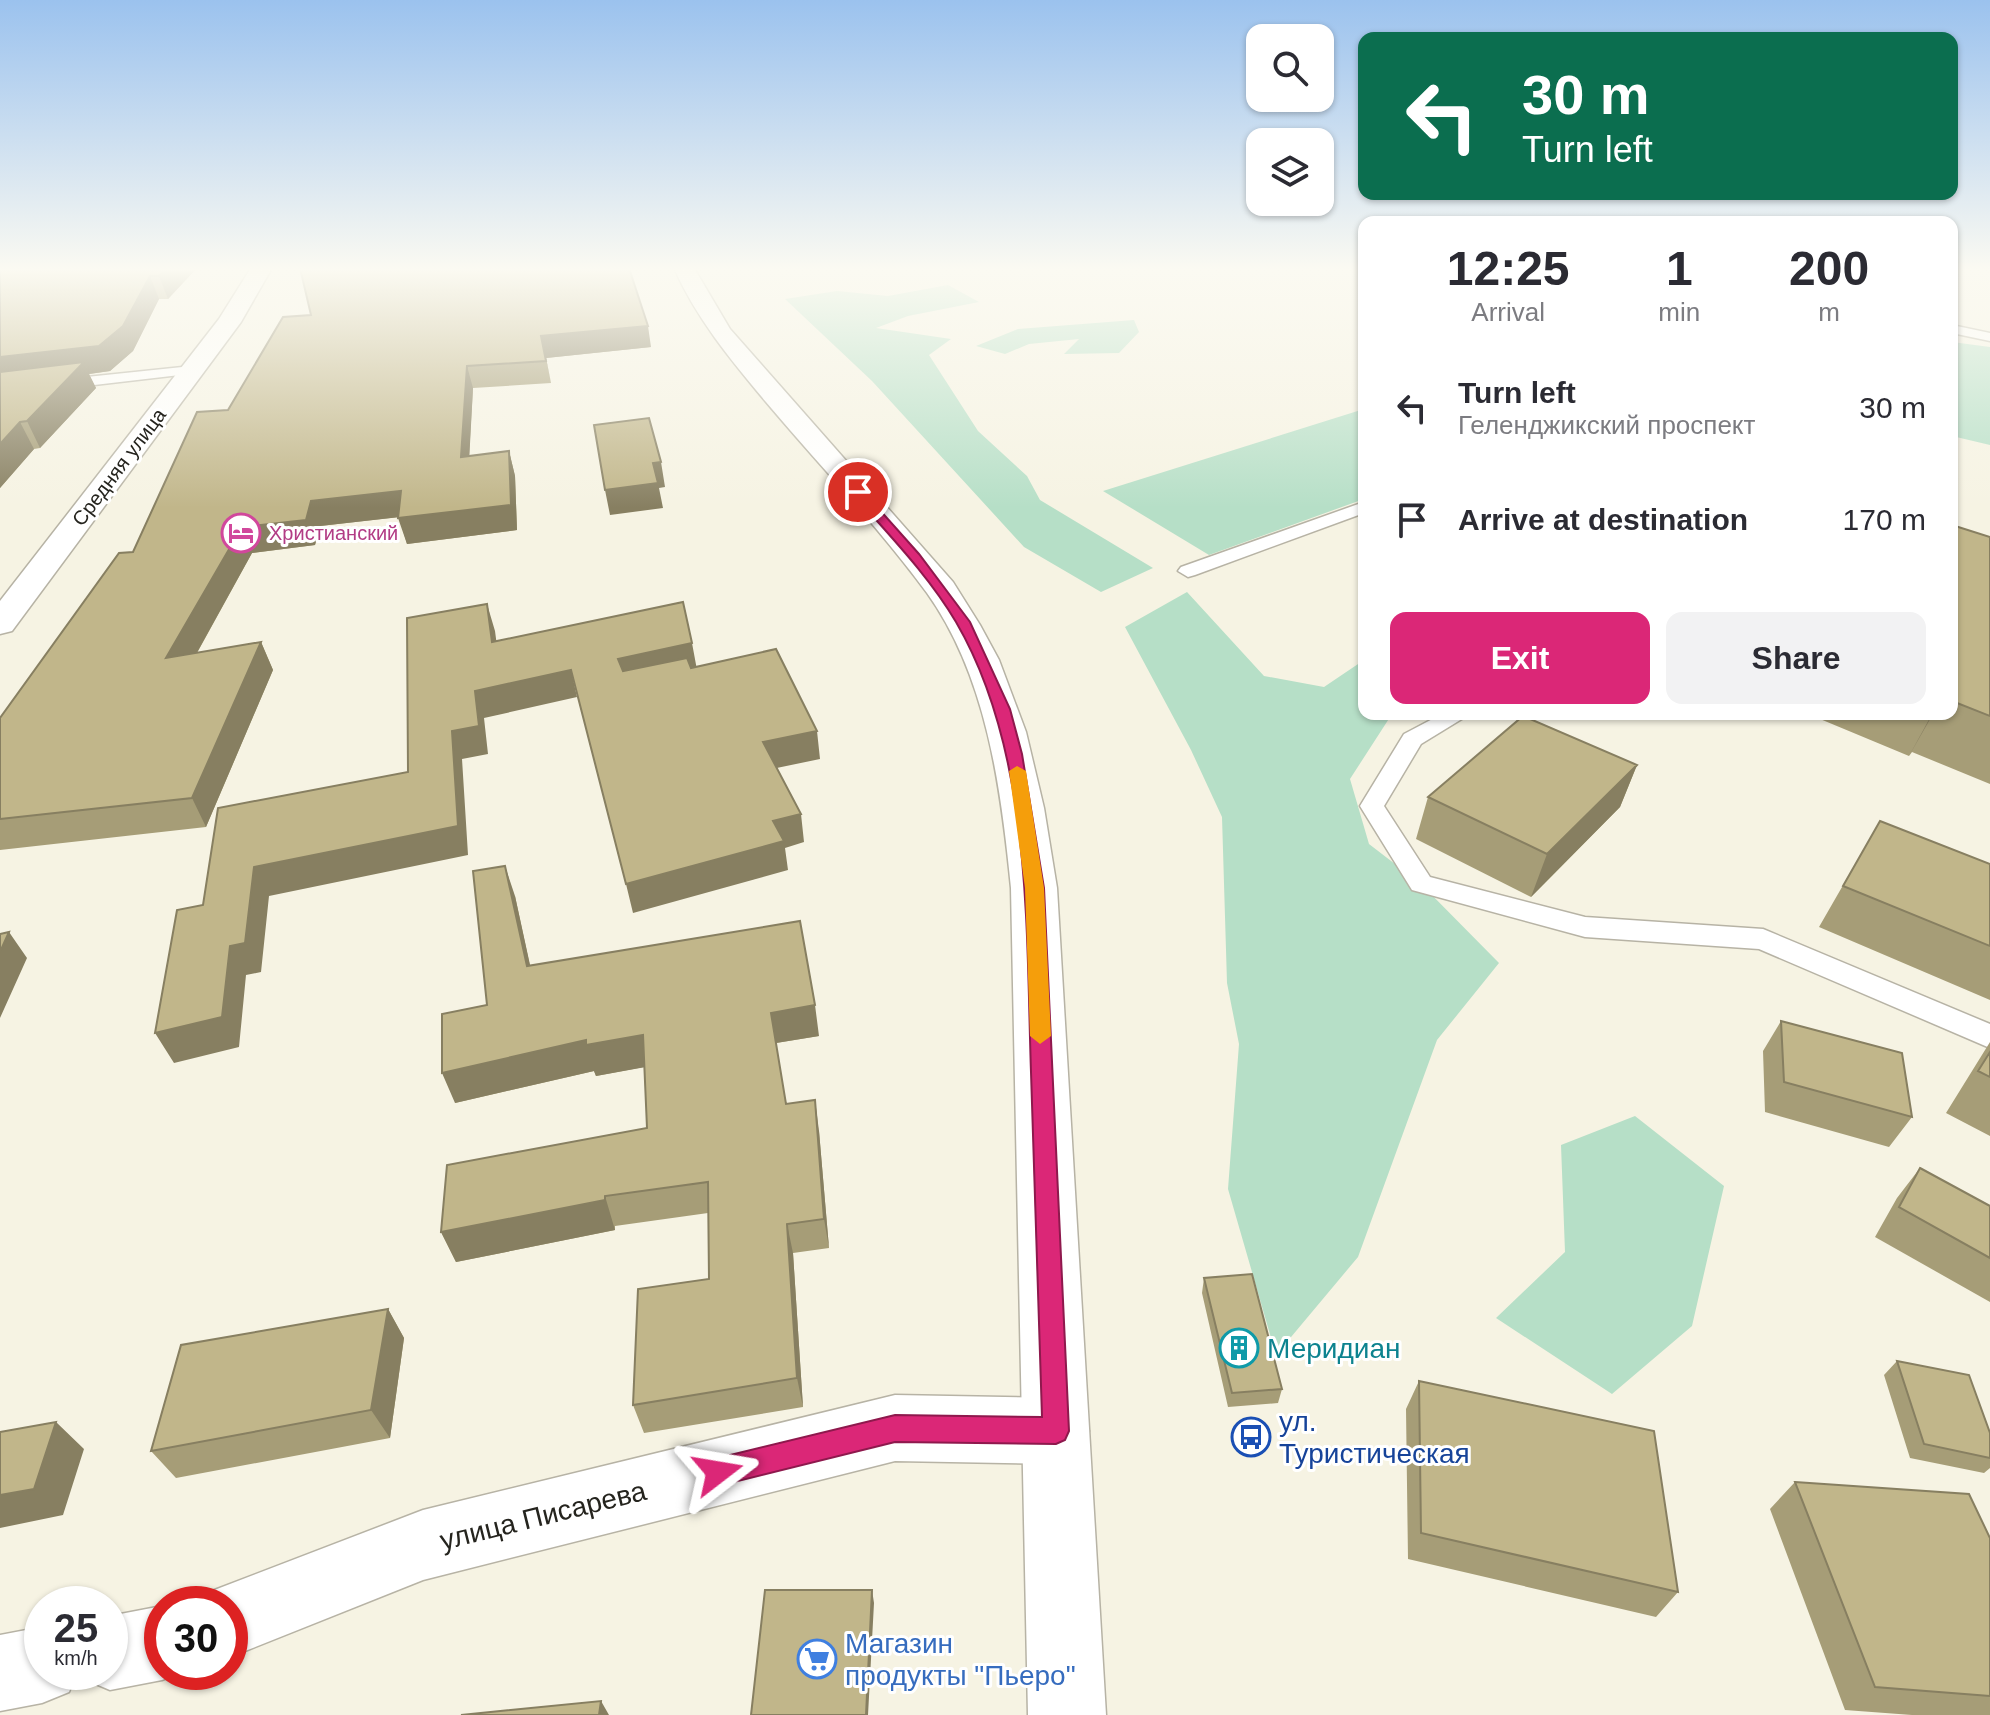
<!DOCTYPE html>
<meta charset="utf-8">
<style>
:root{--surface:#fff;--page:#f2f2f3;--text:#2b2b33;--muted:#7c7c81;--accent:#db2777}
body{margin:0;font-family:Helvetica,sans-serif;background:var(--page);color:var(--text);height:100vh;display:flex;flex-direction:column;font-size:30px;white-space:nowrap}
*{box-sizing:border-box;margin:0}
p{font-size:26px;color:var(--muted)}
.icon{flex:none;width:44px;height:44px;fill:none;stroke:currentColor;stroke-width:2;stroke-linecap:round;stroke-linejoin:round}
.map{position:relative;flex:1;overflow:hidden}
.details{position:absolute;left:1358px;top:216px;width:600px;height:504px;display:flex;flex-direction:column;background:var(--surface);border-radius:16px;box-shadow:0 2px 6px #0004}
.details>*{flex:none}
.guide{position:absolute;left:1358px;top:32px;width:600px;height:168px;border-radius:16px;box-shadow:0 2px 6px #0004;background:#0b6e4f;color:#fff;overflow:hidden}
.tools{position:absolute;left:1246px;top:24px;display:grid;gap:16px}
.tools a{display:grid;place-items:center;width:88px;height:88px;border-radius:16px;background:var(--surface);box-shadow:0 2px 6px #0004;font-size:40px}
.speed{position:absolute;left:24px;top:1586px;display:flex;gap:16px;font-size:40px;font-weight:700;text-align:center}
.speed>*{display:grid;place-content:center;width:104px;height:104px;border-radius:50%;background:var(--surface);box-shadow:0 2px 6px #0004;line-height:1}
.speed small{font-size:20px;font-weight:400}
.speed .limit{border:12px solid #d22;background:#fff;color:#111}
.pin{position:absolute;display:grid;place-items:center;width:68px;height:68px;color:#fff;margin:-34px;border:4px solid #fff;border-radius:50%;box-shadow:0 2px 8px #0007}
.me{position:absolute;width:88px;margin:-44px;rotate:76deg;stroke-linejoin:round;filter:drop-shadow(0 0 6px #0008)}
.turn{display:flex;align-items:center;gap:28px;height:168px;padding:0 32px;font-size:36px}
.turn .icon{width:104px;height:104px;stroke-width:2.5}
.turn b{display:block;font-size:56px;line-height:68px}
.eta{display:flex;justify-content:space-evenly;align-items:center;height:136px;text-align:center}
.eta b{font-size:48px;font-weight:700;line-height:56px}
.button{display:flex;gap:16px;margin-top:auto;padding:16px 32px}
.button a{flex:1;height:92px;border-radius:16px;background:var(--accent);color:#fff;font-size:32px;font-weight:700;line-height:92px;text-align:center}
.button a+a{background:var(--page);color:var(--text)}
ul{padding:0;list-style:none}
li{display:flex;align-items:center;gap:24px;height:112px;padding:0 32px}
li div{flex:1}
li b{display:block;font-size:30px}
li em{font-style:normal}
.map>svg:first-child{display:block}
</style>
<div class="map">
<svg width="1990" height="1715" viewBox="0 0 1990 1715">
<rect width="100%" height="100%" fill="#f6f3e3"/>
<path fill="#b6dfc7" d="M948,285L979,302L908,316L876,328L951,339L929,355L978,431L1027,476L1040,500L1153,568L1101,592L1024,547L872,381L785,299L837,291L888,296Z
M1134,320L1139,332L1119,353L1064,354L1079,339L1029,344L1005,354L976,346L1018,329Z
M1952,342L1990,347V445L1952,436Z
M1364,409V499L1209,555L1103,491Z
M1187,592L1264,676L1324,687L1364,660V714H1392L1350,779L1369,844L1421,884L1499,963L1437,1040L1358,1257L1276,1355L1228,1189L1239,1044L1227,983L1222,817L1191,750L1125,627Z
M1635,1116L1724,1186L1692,1326L1612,1394L1496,1318L1565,1252L1561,1145Z"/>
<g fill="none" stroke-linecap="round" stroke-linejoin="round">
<defs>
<path id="service" d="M1952,325L1990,333V341L1952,333Z
M192,366L197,367V373L0,396V386Z
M1364,502V513L1195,575L1188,577L1178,571L1181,567Z
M1442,714H1470L1421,744L1384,806L1430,877L1585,917L1763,929L1990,1024V1048L1759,949L1585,937L1412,890L1360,806L1404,734Z"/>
<path id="minor" d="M251,268H272L241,322L12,631L0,634V601L219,319Z
M895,1395L1056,1398L1079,1408L1089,1431L1079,1454L1056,1464L895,1461L423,1580L230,1657V1604H200L204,1594L423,1510Z
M162,1606V1672H182L162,1680L110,1690L84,1679L80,1672H110V1616Z
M42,1627V1672H77L69,1692L42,1703L0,1711V1635Z"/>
<path id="primary" d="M674,268H694L730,329L953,582L980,625L999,660L1026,732L1044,808L1057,888L1106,1715H1028L1011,888C1001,788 987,677 927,593C878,526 819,465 766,402C731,360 696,318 674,268Z"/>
</defs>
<use href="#service" stroke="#b7b3a5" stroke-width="3"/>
<use href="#minor" stroke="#b7b3a5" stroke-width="3"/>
<use href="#primary" stroke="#b7b3a5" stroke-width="3"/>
<use href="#service" fill="#fff" fill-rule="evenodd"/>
<use href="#minor" fill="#fff" fill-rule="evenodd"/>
<use href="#primary" fill="#fff" fill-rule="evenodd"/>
</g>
<path fill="#a69d77" d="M0,268L204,269H196L168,299H159L133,351L110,371L89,374L96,388L40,448L34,449L0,488Z
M283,317L651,347L546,358L551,383L473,388L469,456L509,451L515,476L517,530L407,544L399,517L320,526L315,545L252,553L197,653L261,642L273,670L206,827L0,850V718L133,552L228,410Z
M1952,525L1990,537V784L1912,752L1909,756L1808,714H1952Z
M1637,765L1620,807L1531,897L1416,839L1428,797Z
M1880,821L1990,864V1000L1819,927Z
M515,896L530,966L819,1036L776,1043L786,1104L819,1131L829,1248L793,1253L803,1407L644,1433L633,1405L709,1279L708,1213L615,1226V1230L456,1262L441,1232L647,1128L644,1067L596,1076L594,1071L455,1103L487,1005Z
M1781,1021L1912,1117L1889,1147L1765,1112L1763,1051Z
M1990,1042V1136L1946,1113Z
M1920,1168L1990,1206V1302L1875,1237L1897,1198Z
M1204,1278L1282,1389L1278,1403L1228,1407L1202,1293Z
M388,1309L404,1338L390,1438L176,1478L151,1451Z
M1897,1361L1990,1433V1468L1984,1473L1910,1458L1884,1375Z
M1419,1381L1678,1592L1656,1617L1408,1559L1406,1409Z
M1795,1482L1990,1538V1715H1912L1845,1710L1770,1509Z"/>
<path fill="#877f61" d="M167,268H205L204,269H196L168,299L159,276Z
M150,276L159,299L133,351L110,371L89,374L96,388L40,448L27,421L0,384V357Z
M648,326L651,347L546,358L551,383L541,336Z
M467,366L473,388L468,481L461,457Z
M20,422L34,449L0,488V444Z
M509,451L515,476L517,530L407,544L398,518Z
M661,462L665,487L659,488L663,508L610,515L605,490L653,463Z
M401,491L409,516L320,526L315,545L252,553L179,685L166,658L242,527L311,501Z
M487,604L495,631L500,669L492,642Z
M261,642L273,670L206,827L192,798Z
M692,643L697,670L624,686L618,659Z
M571,670L577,697L484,718L488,754L462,759L468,855L269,896L261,972L246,975L239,1047L174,1063L155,1033L230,946L254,867L458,826L452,731L475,691Z
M1932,714H1933L1909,756Z
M817,731L820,759L767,770L763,742Z
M1637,765L1620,807L1531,897L1547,854Z
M801,814L804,842L785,848L788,870L633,913L626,884L773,821Z
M505,866L515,896L537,997L527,966Z
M9,932L27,958L0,1018V952Z
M815,1005L819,1036L776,1043L771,1013Z
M643,1035L651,1066L596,1076L594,1071L455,1103L442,1073L586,1040Z
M815,1100L819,1131L829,1248L824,1219Z
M605,1196L615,1230L456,1262L441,1232Z
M787,1224L793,1253L803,1407L797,1378Z
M388,1309L404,1338L390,1438L371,1410Z
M56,1422L84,1449L63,1515L0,1528V1495Z
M872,1590L874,1603L868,1715H866Z
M601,1701L609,1715H599Z"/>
<path fill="#c1b68a" stroke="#877f61" stroke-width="2" d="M0,268H167L159,276H150L123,326L99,346L0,357Z
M300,268H629L648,326L541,336L546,361L467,366L461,457L509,451L511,505L398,518L401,491L311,501L306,520L242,527L166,658L261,642L192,798L0,819V718L119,553L133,552L197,412L228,410L283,317L311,315Z
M84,362L27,421L20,422L0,444V372Z
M649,418L661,462L653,463L658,483L605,490L594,425Z
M1952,525L1990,537V716L1952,701Z
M683,602L692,643L618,659L623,671L687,658L691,668L776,649L817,731L763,742L801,814L773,821L784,841L626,884L571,670L475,691L479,726L452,731L458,826L254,867L245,943L230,946L222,1017L155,1033L177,910L203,905L218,808L408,772L407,618L487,604L492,642Z
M1523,716L1637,765L1547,854L1428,797Z
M1880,821L1990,864V946L1843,886Z
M505,866L527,966L800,921L815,1005L771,1013L786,1104L815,1100L824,1219L787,1224L797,1378L633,1405L638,1289L709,1279L708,1182L605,1196V1200L441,1232L447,1165L647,1128L643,1035L586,1045V1040L442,1073V1014L487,1005L473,871Z
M9,932L0,952V934Z
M1781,1021L1902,1053L1912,1117L1784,1082Z
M1990,1052V1077L1978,1071Z
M1920,1168L1990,1206V1258L1899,1207Z
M1252,1274L1282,1389L1232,1393L1204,1278Z
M388,1309L371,1410L151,1451L181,1345Z
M1897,1361L1969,1375L1990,1433V1458L1924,1444Z
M1419,1381L1654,1431L1678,1592L1421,1533Z
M56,1422L34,1489L0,1495V1432Z
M1795,1482L1969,1494L1990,1538V1696L1875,1687Z
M765,1590H872L866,1715H751Z
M601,1701L599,1715H461Z"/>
<linearGradient id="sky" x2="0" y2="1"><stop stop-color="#9bc2ee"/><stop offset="0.53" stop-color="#fbfaf2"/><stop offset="1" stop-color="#fbfaf2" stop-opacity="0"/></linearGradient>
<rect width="1990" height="508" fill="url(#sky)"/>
<path fill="#db2777" stroke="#8e194d" stroke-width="2" d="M854,490H862L919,554L970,622L1010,709L1022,754L1044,888L1069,1431L1065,1440L1056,1444L895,1442L718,1486L708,1482L704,1472L708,1462L718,1458L895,1415L1042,1417C1038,1302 1034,1187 1031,1072C1026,926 1032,752 956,622C929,576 889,535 854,495Z"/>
<path fill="#f59e0b" d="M1017,766L1026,771L1044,888L1051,1036L1040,1044L1030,1036L1025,888L1009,771Z"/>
<defs>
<symbol id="hotel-ring" viewBox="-11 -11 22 22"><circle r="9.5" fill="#fff" stroke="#d1479c" stroke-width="1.5"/><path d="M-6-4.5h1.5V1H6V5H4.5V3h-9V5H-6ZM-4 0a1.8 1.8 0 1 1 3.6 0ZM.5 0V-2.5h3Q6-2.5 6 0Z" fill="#d1479c"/></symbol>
<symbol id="building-ring" viewBox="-11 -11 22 22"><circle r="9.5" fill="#fff" stroke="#0f9aa8" stroke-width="1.5"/><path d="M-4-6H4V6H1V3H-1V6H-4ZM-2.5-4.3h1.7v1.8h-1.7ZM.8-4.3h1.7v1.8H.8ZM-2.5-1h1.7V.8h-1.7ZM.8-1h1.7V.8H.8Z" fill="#0f9aa8"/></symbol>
<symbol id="bus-ring" viewBox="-11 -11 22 22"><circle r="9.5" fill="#fff" stroke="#1a4fb4" stroke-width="1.5"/><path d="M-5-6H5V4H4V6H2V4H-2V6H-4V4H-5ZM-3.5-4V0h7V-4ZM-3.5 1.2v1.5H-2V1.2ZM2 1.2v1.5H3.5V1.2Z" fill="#1a4fb4"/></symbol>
<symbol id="supermarket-ring" viewBox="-11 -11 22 22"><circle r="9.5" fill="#fff" stroke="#3f7fe0" stroke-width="1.5"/><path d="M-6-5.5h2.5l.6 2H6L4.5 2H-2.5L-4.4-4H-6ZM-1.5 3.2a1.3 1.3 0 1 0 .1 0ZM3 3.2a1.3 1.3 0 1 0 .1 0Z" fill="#3f7fe0"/></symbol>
</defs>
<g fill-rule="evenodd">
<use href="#hotel-ring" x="219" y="511" width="44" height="44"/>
<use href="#building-ring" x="1217" y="1326" width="44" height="44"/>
<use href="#bus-ring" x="1229" y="1415" width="44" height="44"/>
<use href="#supermarket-ring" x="795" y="1637" width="44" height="44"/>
</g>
<g text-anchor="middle" stroke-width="6" stroke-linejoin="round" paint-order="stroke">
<g font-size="20" fill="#25241e" stroke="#fff">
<text transform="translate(119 467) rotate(-53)" y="7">Средняя улица</text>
</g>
<g font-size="20" fill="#b23c85" stroke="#fff" text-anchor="start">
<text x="269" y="540">Христианский</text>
</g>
<g font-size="28" fill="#0d838f" stroke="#fff" text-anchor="start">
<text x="1267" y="1358">Меридиан</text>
</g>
<g font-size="28" fill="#164399" stroke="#fff" text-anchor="start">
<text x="1279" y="1431">ул.<tspan x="1279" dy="32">Туристическая</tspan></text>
</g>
<g font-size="28" fill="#25241e" stroke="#fff">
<text transform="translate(543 1515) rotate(-14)" y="10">улица Писарева</text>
</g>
<g font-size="28" fill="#366cbe" stroke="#fff" text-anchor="start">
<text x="845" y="1653">Магазин<tspan x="845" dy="32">продукты "Пьеро"</tspan></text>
</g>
</g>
</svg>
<div class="tools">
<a><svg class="icon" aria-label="search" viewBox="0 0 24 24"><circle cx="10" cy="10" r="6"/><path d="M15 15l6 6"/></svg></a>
<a><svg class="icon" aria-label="layers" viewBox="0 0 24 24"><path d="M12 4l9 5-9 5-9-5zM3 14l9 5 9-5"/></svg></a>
</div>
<div class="speed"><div>25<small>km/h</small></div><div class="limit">30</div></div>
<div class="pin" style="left:858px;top:492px;background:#d93025"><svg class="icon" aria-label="arrive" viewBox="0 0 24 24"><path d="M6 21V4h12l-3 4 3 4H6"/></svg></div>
<svg class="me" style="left:718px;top:1472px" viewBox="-20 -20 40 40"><path d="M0-17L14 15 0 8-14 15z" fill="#db2777" stroke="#fff" stroke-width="4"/></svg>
<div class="guide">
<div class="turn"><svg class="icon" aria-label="left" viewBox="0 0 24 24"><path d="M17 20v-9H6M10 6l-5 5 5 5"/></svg><div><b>30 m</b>Turn left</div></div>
</div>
<section class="details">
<div class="eta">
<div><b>12:25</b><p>Arrival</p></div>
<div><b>1</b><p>min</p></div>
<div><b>200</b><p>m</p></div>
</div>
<ul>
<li><svg class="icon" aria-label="left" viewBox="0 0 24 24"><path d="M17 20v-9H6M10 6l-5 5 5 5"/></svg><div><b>Turn left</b><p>Геленджикский проспект</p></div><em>30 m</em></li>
<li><svg class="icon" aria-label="arrive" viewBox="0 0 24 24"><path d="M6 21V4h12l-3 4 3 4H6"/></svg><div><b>Arrive at destination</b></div><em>170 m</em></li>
</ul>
<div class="button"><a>Exit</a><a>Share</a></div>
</section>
</div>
